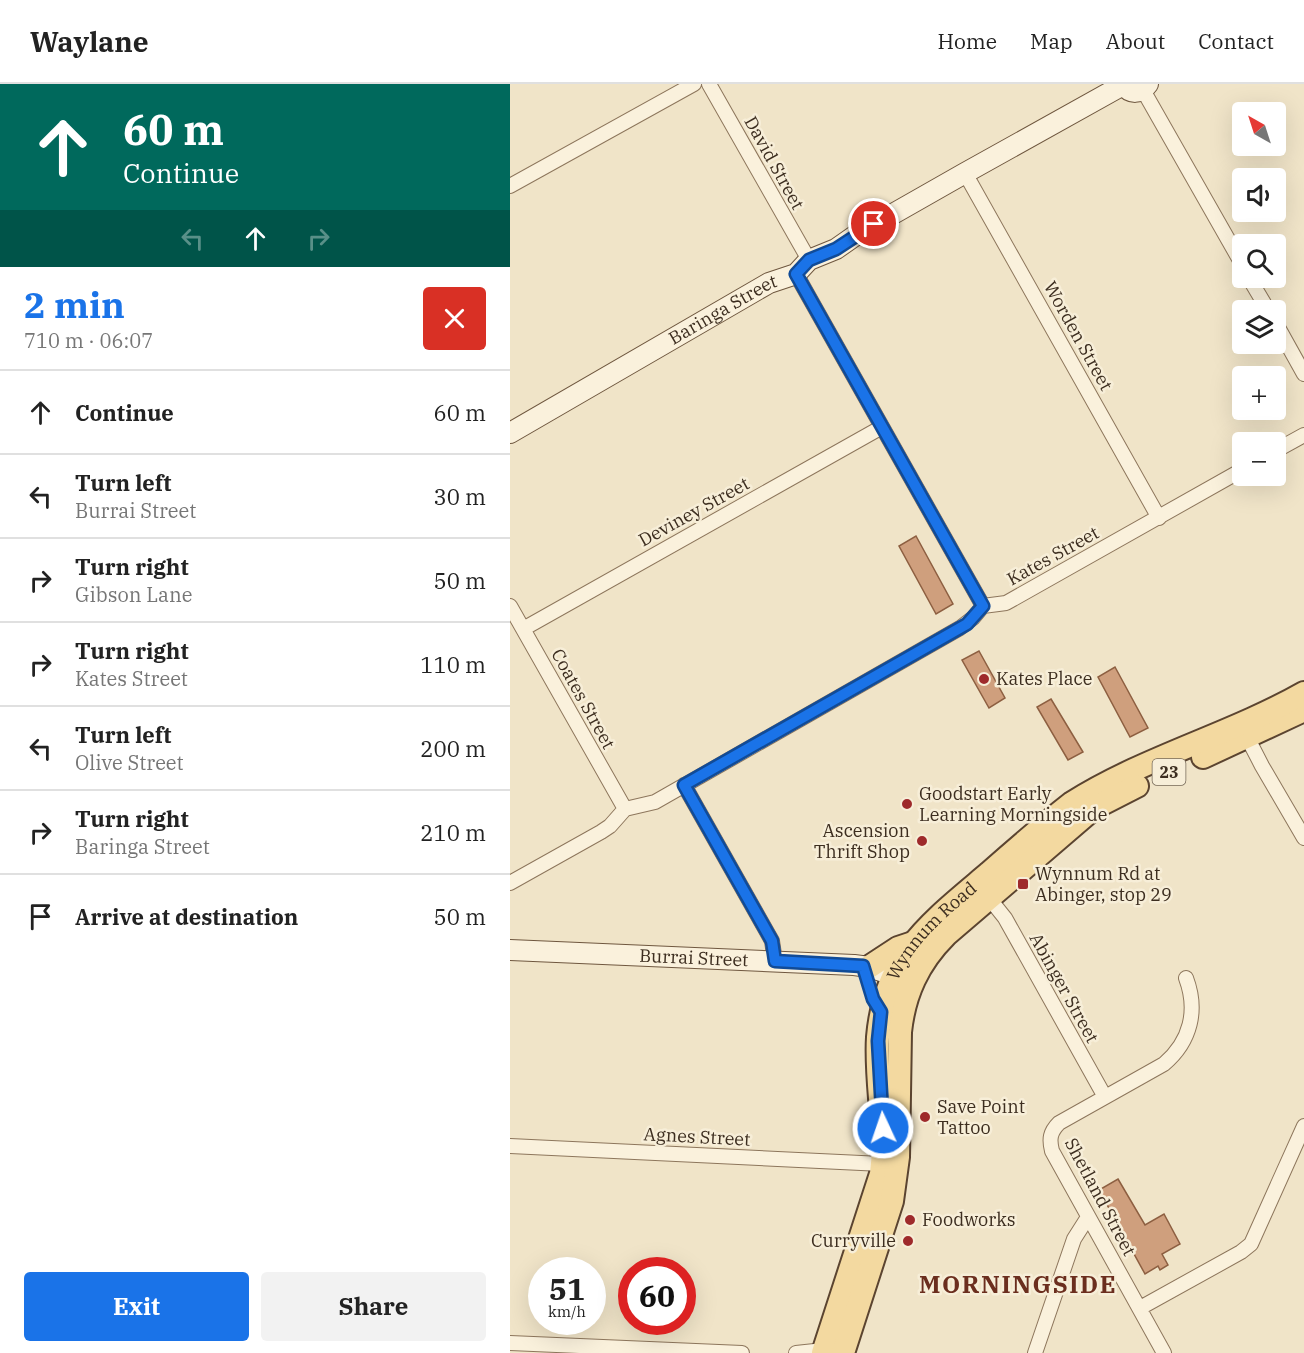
<!DOCTYPE html>
<meta charset="utf-8">
<style>
:root{--surface:#fff;--page:#f2f2f2;--text:#222;--muted:#767676;--line:#e0e0e0;--accent:#1a73e8}
body{margin:0;font-family:"IBM Plex Serif",serif;background:var(--page);color:var(--text);height:100vh;display:flex;flex-direction:column;font-size:22px;white-space:nowrap}
*{box-sizing:border-box;margin:0}
p{font-size:20px;color:var(--muted)}
.icon{flex:none;width:33px;height:33px;fill:none;stroke:currentColor;stroke-width:2;stroke-linecap:round;stroke-linejoin:round}
.map{position:relative;flex:1;overflow:hidden}
.panel{display:flex;flex-direction:column;background:var(--surface);width:510px}
.panel>*{flex:none}
.banner{background:#00695c;color:#fff;overflow:hidden}
.needle{width:39px;rotate:321deg}
.fabs{position:absolute;left:722px;top:18px;display:grid;gap:12px}
.fabs a{display:grid;place-items:center;width:54px;height:54px;border-radius:6px;background:var(--surface);box-shadow:0 6px 24px #0002;font-size:30px}
.speed{position:absolute;left:18px;top:1173px;display:flex;gap:12px;font-size:30px;font-weight:700;text-align:center}
.speed>*{display:grid;place-content:center;width:78px;height:78px;border-radius:50%;background:var(--surface);box-shadow:0 6px 24px #0002;line-height:1}
.speed small{font-size:15px;font-weight:400}
.speed .limit{border:9px solid #d22;background:#fff;color:#111}
.pin{position:absolute;display:grid;place-items:center;width:51px;height:51px;color:#fff;margin:-26px;border:3px solid #fff;border-radius:50%;box-shadow:0 2px 6px #0007}
.me{position:absolute;width:66px;margin:-33px;rotate:357deg;stroke-linejoin:round;filter:drop-shadow(0 0 4px #0008)}
.turn{display:flex;align-items:center;gap:21px;height:126px;padding:0 24px;font-size:27px}
.turn .icon{width:78px;height:78px;stroke-width:2.5}
.turn b{display:block;font-size:42px;line-height:51px}
.lanes{display:flex;align-items:center;height:57px;padding:0 24px;background:#0003;justify-content:center;gap:30px;direction:ltr}
.lanes .off{opacity:.35}
.round{display:grid;place-items:center;flex:none;width:63px;height:63px;border-radius:6px;background:var(--page)}
.head{display:flex;align-items:center;justify-content:space-between;height:102px;padding:0 24px}
h1{font-size:36px;font-weight:800;line-height:45px;color:var(--accent)}
.button{display:flex;gap:12px;margin-top:auto;padding:12px 24px}
.button a{flex:1;height:69px;border-radius:6px;background:var(--accent);color:#fff;font-size:24px;font-weight:800;line-height:69px;text-align:center}
.button a+a{background:var(--page);color:var(--text)}
ul{padding:0;list-style:none}
li{display:flex;align-items:center;gap:18px;height:84px;padding:0 24px;border-top:2px solid var(--line)}
li div{flex:1}
li b{display:block;font-size:22px}
li em{font-style:normal}
header{display:flex;align-items:center;gap:36px;box-sizing:border-box;height:84px;padding:0 30px;background:var(--surface);border-bottom:2px solid var(--line)}
header strong{font-size:28px}
nav{display:flex;gap:33px;margin-inline-start:auto;font-size:21px}
main{display:flex;flex:1;min-height:0}
.map>svg:first-child{display:block}
</style>
<header>
<strong>Waylane</strong>
<nav><a>Home</a><a>Map</a><a>About</a><a>Contact</a></nav>
</header>
<main>
<section class="panel">
<div class="banner">
<div class="turn"><svg class="icon" aria-label="ahead" viewBox="0 0 24 24"><path d="M12 20V5M6 11l6-6 6 6"/></svg><div><b>60 m</b>Continue</div></div>
<div class="lanes"><svg class="icon off" aria-label="left" viewBox="0 0 24 24"><path d="M17 20v-9H6M10 6l-5 5 5 5"/></svg><svg class="icon" aria-label="ahead" viewBox="0 0 24 24"><path d="M12 20V5M6 11l6-6 6 6"/></svg><svg class="icon off" aria-label="right" viewBox="0 0 24 24"><path d="M7 20v-9h11M14 6l5 5-5 5"/></svg></div>
</div>
<div class="head"><div><h1>2 min</h1><p>710 m · 06:07</p></div><a class="round" style="background:#d93025;color:#fff"><svg class="icon" aria-label="close" viewBox="0 0 24 24"><path d="M6 6l12 12M18 6L6 18"/></svg></a></div>
<ul>
<li><svg class="icon" aria-label="ahead" viewBox="0 0 24 24"><path d="M12 20V5M6 11l6-6 6 6"/></svg><div><b>Continue</b></div><em>60 m</em></li>
<li><svg class="icon" aria-label="left" viewBox="0 0 24 24"><path d="M17 20v-9H6M10 6l-5 5 5 5"/></svg><div><b>Turn left</b><p>Burrai Street</p></div><em>30 m</em></li>
<li><svg class="icon" aria-label="right" viewBox="0 0 24 24"><path d="M7 20v-9h11M14 6l5 5-5 5"/></svg><div><b>Turn right</b><p>Gibson Lane</p></div><em>50 m</em></li>
<li><svg class="icon" aria-label="right" viewBox="0 0 24 24"><path d="M7 20v-9h11M14 6l5 5-5 5"/></svg><div><b>Turn right</b><p>Kates Street</p></div><em>110 m</em></li>
<li><svg class="icon" aria-label="left" viewBox="0 0 24 24"><path d="M17 20v-9H6M10 6l-5 5 5 5"/></svg><div><b>Turn left</b><p>Olive Street</p></div><em>200 m</em></li>
<li><svg class="icon" aria-label="right" viewBox="0 0 24 24"><path d="M7 20v-9h11M14 6l5 5-5 5"/></svg><div><b>Turn right</b><p>Baringa Street</p></div><em>210 m</em></li>
<li><svg class="icon" aria-label="arrive" viewBox="0 0 24 24"><path d="M6 21V4h12l-3 4 3 4H6"/></svg><div><b>Arrive at destination</b></div><em>50 m</em></li>
</ul>
<div class="button"><a>Exit</a><a>Share</a></div>
</section>
<div class="map">
<svg width="794" height="1269" viewBox="0 0 794 1269">
<rect width="100%" height="100%" fill="#f0e4c8"/>
<path fill="#cf9f7d" stroke="#8d5f41" stroke-width="1.5" d="M406,452L443,520L426,530L389,462Z
M469,567L495,614L479,624L452,576Z
M605,583L638,644L620,653L588,593Z
M541,615L573,668L558,676L527,623Z
M608,1095L635,1141L654,1130L670,1160L652,1170L658,1181L650,1186L648,1182L635,1190L589,1106Z"/>
<g fill="none" stroke-linecap="round" stroke-linejoin="round">
<defs>
<path id="street" d="M199,0L299,176
M633,6L732,180
M455,89L649,434
M0,102L184,0
M286,190L473,522
M739,194L758,226
M765,238L794,290
M765,367L794,351
M0,522L115,725
M13,545L372,343
M734,647L752,682L794,754
M174,701L262,857L265,877
M0,799L91,748L100,742L115,725L145,718L450,544L463,534L473,522L496,519L732,386
M479,814L495,834L595,1013
M0,1062L372,1080
M630,1224L731,1168L741,1160L794,1042
M0,1259L232,1269
M286,1269L314,1266
M525,1269L564,1155L578,1133
M654,1269L542,1067C539,1055 540,1048 549,1039L654,980C681,957 688,926 676,894"/>
<g id="secondary">
<path d="M613,0C620,11 631,10 638,0"/>
<path id="s1" d="M0,349L259,199L286,190L299,176L326,165L346,151L455,89L613,1"/>
<path id="s2" d="M0,866L344,881L359,883L374,888"/>
</g>
<g id="primary">
<path d="M693,673L794,626"/>
<path d="M359,883L388,864L403,859"/>
<path id="s3" d="M313,1269L371,1090C377,1044 365,999 368,953C375,871 420,839 479,789C506,765 534,741 562,719C635,673 720,651 794,609"/>
<path d="M333,1269L382,1117L388,1073L390,948C394,910 408,879 436,851L584,724L627,702"/>
</g>
</defs>
<use href="#street" stroke="#8d765c" stroke-width="16"/>
<use href="#secondary" stroke="#6f573f" stroke-width="22"/>
<use href="#primary" stroke="#5b4430" stroke-width="26"/>
<use href="#street" stroke="#faf1dc" stroke-width="14"/>
<use href="#secondary" stroke="#faf1dc" stroke-width="20"/>
<use href="#primary" stroke="#f3d9a0" stroke-width="22"/>
</g>
<g fill="none" stroke-linecap="round" stroke-linejoin="round">
<defs>
<path id="route" d="M364,140L326,165L299,176L286,190L473,522L457,540L450,544L174,701L262,857L265,877L353,882L363,915L371,928L368,957L373,1044"/>
</defs>
<use href="#route" stroke="#114b97" stroke-width="15"/>
<use href="#route" stroke="#1a73e8" stroke-width="10"/>
</g>
<g fill="#9e2a2b" stroke="#f7eed8" stroke-width="2">
<circle cx="474" cy="595" r="6"/>
<circle cx="397" cy="720" r="6"/>
<circle cx="412" cy="757" r="6"/>
<rect x="507" y="794" width="12" height="12" rx="3"/>
<circle cx="415" cy="1033" r="6"/>
<circle cx="400" cy="1136" r="6"/>
<circle cx="398" cy="1157" r="6"/>
</g>
<g text-anchor="middle" stroke-width="5" stroke-linejoin="round" paint-order="stroke">
<rect fill="#f7eed8" stroke="#756857" stroke-width="1.5" x="642.5" y="675" width="33" height="26" rx="4.5"/>
<g font-size="16" font-weight="bold" fill="#3d2e20">
<text x="659" y="694">23</text>
</g>
<g font-size="18" fill="#3d2e20" stroke="#f7eed8">
<text transform="translate(264 79) rotate(61)" y="6">David Street</text>
<text dy="6" stroke="none"><textPath href="#s1" startOffset="246">Baringa Street</textPath></text>
<text transform="translate(568 252) rotate(61)" y="6">Worden Street</text>
<text transform="translate(184 428) rotate(-29)" y="6">Deviney Street</text>
<text transform="translate(543 472) rotate(-29)" y="6">Kates Street</text>
<text transform="translate(73 615) rotate(61)" y="6">Coates Street</text>
<text dy="6" stroke="none"><textPath href="#s3" startOffset="448">Wynnum Road</textPath></text>
<text dy="6" stroke="none"><textPath href="#s2" startOffset="184">Burrai Street</textPath></text>
<text transform="translate(554 904) rotate(61)" y="6">Abinger Street</text>
<text transform="translate(187 1053) rotate(3)" y="6">Agnes Street</text>
<text transform="translate(590 1113) rotate(62)" y="6">Shetland Street</text>
</g>
<g font-size="18" fill="#3d2e20" stroke="#f7eed8" text-anchor="start">
<text x="486" y="601">Kates Place</text>
<text x="409" y="716">Goodstart Early<tspan x="409" dy="21">Learning Morningside</tspan></text>
<text x="400" y="753" text-anchor="end">Ascension<tspan x="400" dy="21">Thrift Shop</tspan></text>
<text x="525" y="796">Wynnum Rd at<tspan x="525" dy="21">Abinger, stop 29</tspan></text>
<text x="427" y="1029">Save Point<tspan x="427" dy="21">Tattoo</tspan></text>
<text x="412" y="1142">Foodworks</text>
<text x="386" y="1163" text-anchor="end">Curryville</text>
</g>
<g font-size="24" font-weight="bold" letter-spacing="1.5" fill="#6b2e1e" stroke="#f7eed8">
<text x="508" y="1209">MORNINGSIDE</text>
</g>
</g>
</svg>
<div class="fabs">
<a><svg class="needle" viewBox="-14 -14 28 28"><path d="M0-13l5 13h-10z" fill="#e53935"/><path d="M0 13l5-13h-10z" fill="#767676"/></svg></a>
<a><svg class="icon" aria-label="sound" viewBox="0 0 24 24"><path d="M4 9h4l5-4v14l-5-4H4zM17 9q2 3 0 6"/></svg></a>
<a><svg class="icon" aria-label="search" viewBox="0 0 24 24"><circle cx="10" cy="10" r="6"/><path d="M15 15l6 6"/></svg></a>
<a><svg class="icon" aria-label="layers" viewBox="0 0 24 24"><path d="M12 4l9 5-9 5-9-5zM3 14l9 5 9-5"/></svg></a>
<a>+</a>
<a>−</a>
</div>
<div class="speed"><div>51<small>km/h</small></div><div class="limit">60</div></div>
<div class="pin" style="left:364px;top:140px;background:#d93025"><svg class="icon" aria-label="arrive" viewBox="0 0 24 24"><path d="M6 21V4h12l-3 4 3 4H6"/></svg></div>
<svg class="me" style="left:373px;top:1044px" viewBox="-20 -20 40 40"><circle r="17" fill="#1a73e8" stroke="#fff" stroke-width="3"/><path d="M0-11L8 9 0 5-8 9z" fill="#fff"/></svg>
</div>
</main>
